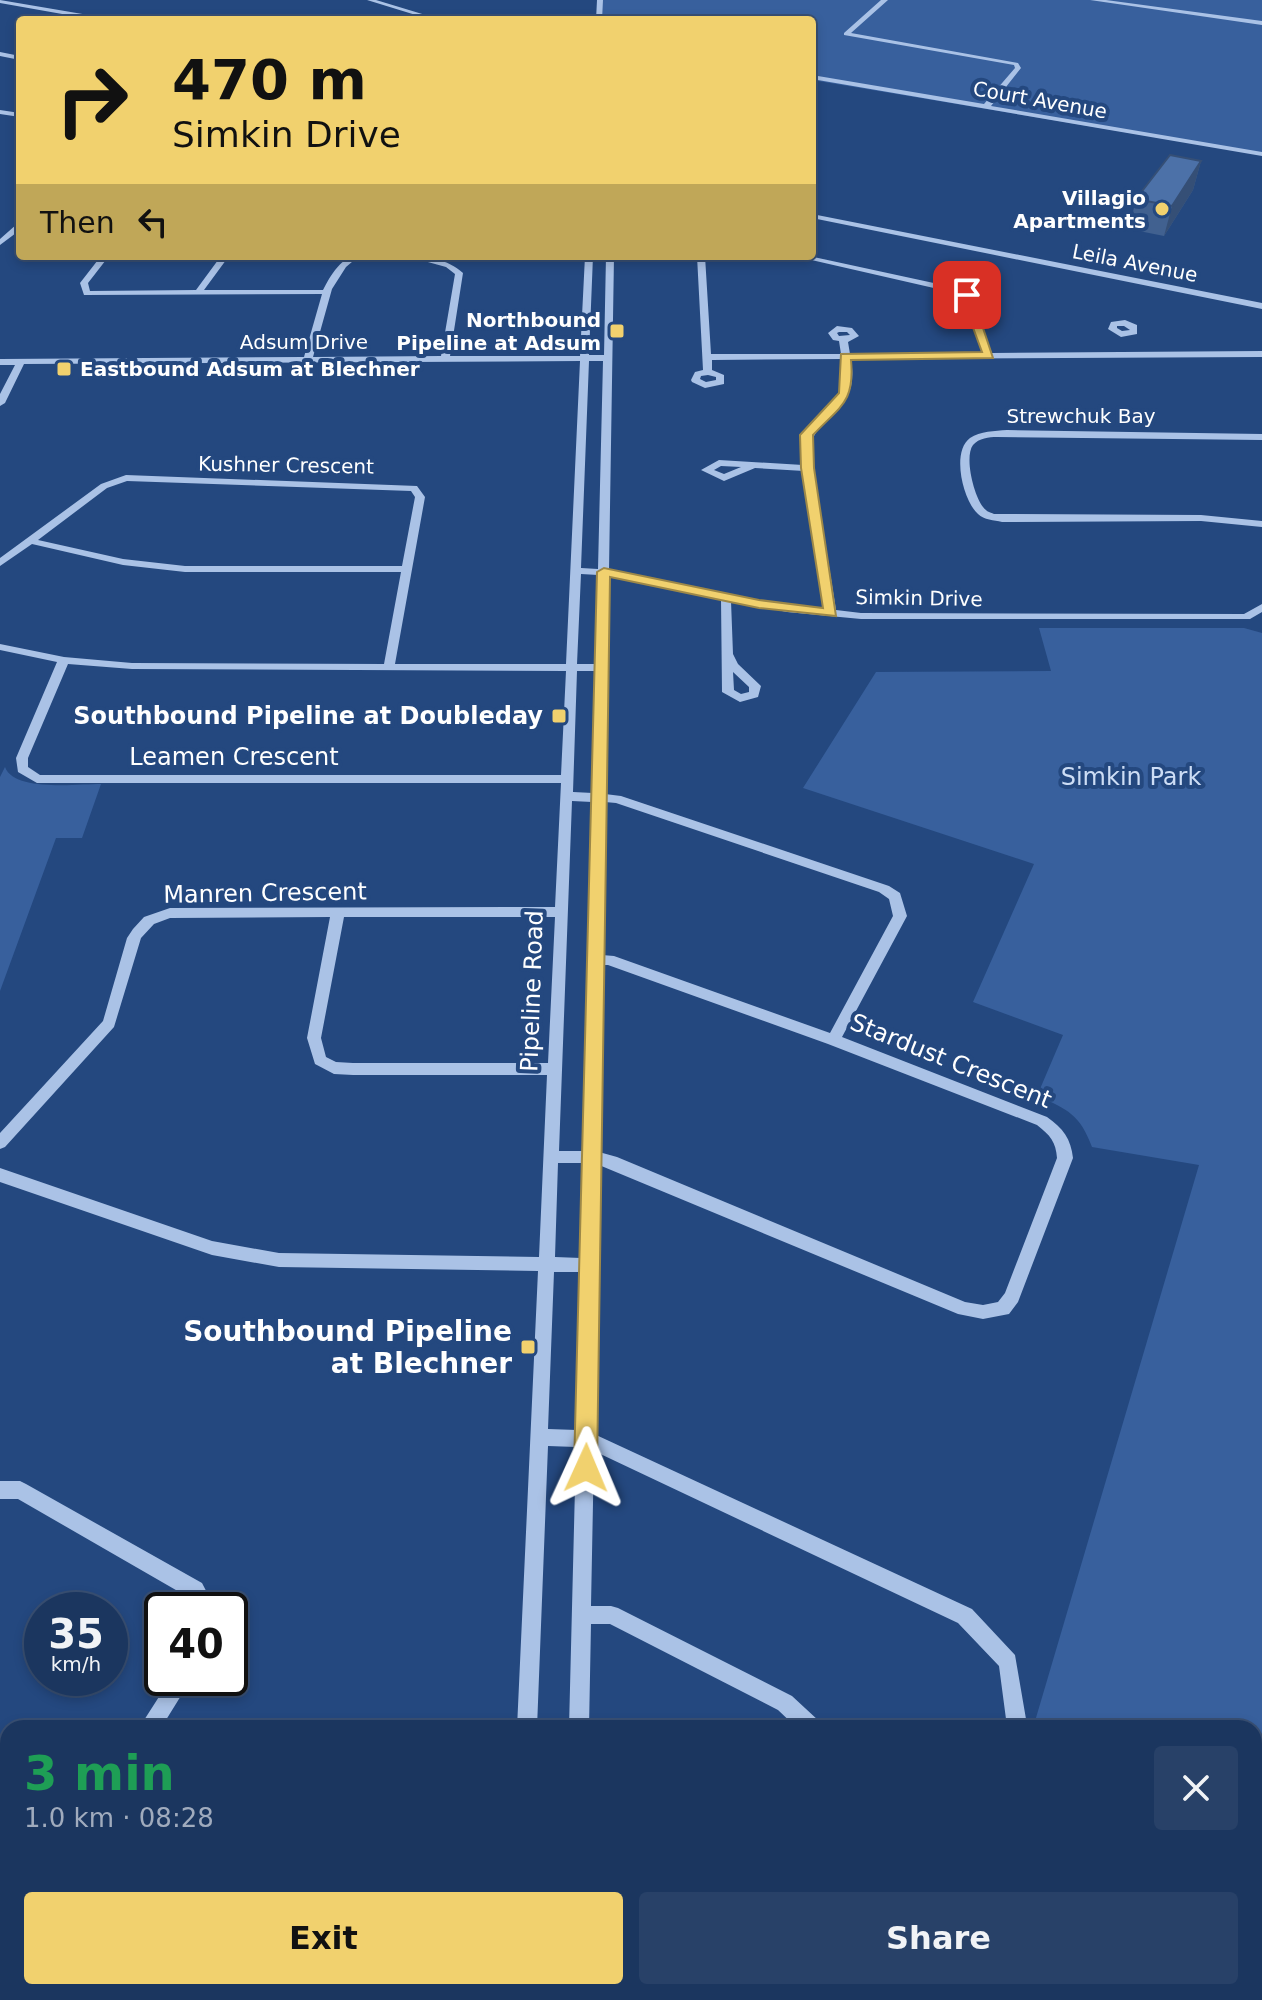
<!DOCTYPE html>
<meta charset="utf-8">
<style>
:root{--surface:#1b365f;--page:#284168;--text:#f1f3f6;--muted:#a0abbd;--line:#395074;--accent:#f1d16e}
body{margin:0;font-family:"DejaVu Sans",sans-serif;background:var(--page);color:var(--text);height:100vh;display:flex;flex-direction:column;font-size:30px;white-space:nowrap}
*{box-sizing:border-box;margin:0}
p{font-size:26px;color:var(--muted)}
.icon{flex:none;width:44px;height:44px;fill:none;stroke:currentColor;stroke-width:2;stroke-linecap:round;stroke-linejoin:round}
.map{position:relative;flex:1;overflow:hidden}
.sheet{position:absolute;left:0px;top:1720px;width:1262px;height:280px;display:flex;flex-direction:column;background:var(--surface);border-radius:24px 24px 0 0;box-shadow:0 4px 12px #0003,0 0 0 2px var(--line)}
.sheet>*{flex:none}
.banner{position:absolute;left:16px;top:16px;width:800px;height:244px;border-radius:8px;box-shadow:0 4px 12px #0003,0 0 0 2px var(--line);background:#f1d16e;color:#111;overflow:hidden}
.speed{position:absolute;left:24px;top:1592px;display:flex;gap:16px;font-size:40px;font-weight:700;text-align:center}
.speed>*{display:grid;place-content:center;width:104px;height:104px;border-radius:50%;background:var(--surface);box-shadow:0 4px 12px #0003,0 0 0 2px var(--line);line-height:1}
.speed small{font-size:20px;font-weight:400}
.speed .limit{border:4px solid #111;border-radius:12px;background:#fff;color:#111}
.pin{position:absolute;display:grid;place-items:center;width:68px;height:68px;color:#fff;margin:-34px;border-radius:16px;box-shadow:0 4px 12px #0006}
.me{position:absolute;width:88px;margin:-44px;rotate:1deg;stroke-linejoin:round;filter:drop-shadow(0 0 6px #0008)}
.turn{display:flex;align-items:center;gap:28px;height:168px;padding:0 24px;font-size:36px}
.turn .icon{width:104px;height:104px;stroke-width:2.5}
.turn b{display:block;font-size:56px;line-height:68px}
.then{display:flex;align-items:center;height:76px;padding:0 24px;background:#0003;gap:16px;font-size:30px}
.round{display:grid;place-items:center;flex:none;width:84px;height:84px;border-radius:8px;background:var(--page)}
.head{display:flex;align-items:center;justify-content:space-between;height:136px;padding:0 24px}
h1{font-size:48px;font-weight:600;line-height:60px;color:#1e9e55}
.button{display:flex;gap:16px;margin-top:auto;padding:16px 24px}
.button a{flex:1;height:92px;border-radius:8px;background:var(--accent);color:#111;font-size:32px;font-weight:600;line-height:92px;text-align:center}
.button a+a{background:var(--page);color:var(--text)}
.map>svg:first-child{display:block}
</style>
<div class="map">
<svg width="1262" height="2000" viewBox="0 0 1262 2000">
<rect width="100%" height="100%" fill="#24487f"/>
<path fill="#38609d" d="M601,0H1262V155L812,80V20H600Z
M1039,628H1244L1262,633V1905L1254,1948V1728H1033L1199,1165L1092,1147C1080,1115 1068,1109 1037,1096L1063,1035L973,1002L1034,864L803,788L876,672L1051,671Z
M5,767C14,792 77,784 101,784L82,838H56L0,991V777Z
M956,1992H1246L1244,2000H953Z"/>
<g fill="none" stroke-linecap="round" stroke-linejoin="round">
<path fill="#aac2e6" fill-rule="evenodd" d="M0,0L106,18L109,20H96L0,3Z
M367,0H376L442,20H432Z
M597,0H603L602,20H596Z
M881,0H888L851,33L1018,63L1021,68L991,106L1262,152V156L812,79V75L984,104L1015,68L1014,65L844,35V33Z
M1090,0H1106L1262,21V25Z
M0,52L20,56V60L0,56Z
M0,110L20,113V117L0,114Z
M812,214L1262,303V309L812,218Z
M17,224H20V230L0,245V239Z
M101,256H109L88,283L90,291L196,290L221,256H229L204,290H323C331,275 341,256 359,256L346,267L332,289L313,357L441,356L455,274L446,267L406,256C426,256 448,259 463,273L450,356H580L585,256H593L589,355H604L606,256H614L609,570L787,606L825,609L804,471L755,468L724,481L701,470L719,460L803,465C802,459 800,452 801,446C804,408 851,418 842,359L712,360V370L724,375V384L705,388L692,382L691,380L695,372L703,370L697,256H705L711,354H841L839,341L833,340L828,333L837,326L852,328L859,336L848,342L850,354L984,353L960,294L794,256H809L966,290L992,353L1262,351V357L851,359C860,414 821,406 810,447L836,610L861,613L1244,614L1262,604V612L1250,619H861L787,612L731,601L733,654L738,664L761,686L758,697L740,702L722,692L721,599L609,576L605,794L621,796L889,886L900,893L907,916L842,1037L1047,1117C1063,1128 1071,1139 1073,1158L1018,1302L1009,1314L983,1319L958,1314L599,1165L594,1434L972,1609L1015,1655L1026,1719L1023,1728H1003L1006,1719L999,1666L958,1623L594,1451L591,1606H611L618,1608L792,1696L819,1721L822,1728H797L778,1710L610,1624H591L589,1728H569L576,1447L548,1446L537,1728H517L538,1271L279,1267L212,1255L0,1182V1168L212,1241L279,1253L539,1257L547,1075H353L334,1074L315,1064L307,1038L330,917L170,918L154,924L141,938L114,1027L5,1147L0,1149V1133L103,1021L127,938L133,929L144,917L170,908L555,907L561,783H37L18,772L16,758L57,662L0,650V644L64,657L132,663L384,664L401,572H185L123,565L32,544L0,566V558L101,484L126,475L417,486L425,497L395,664H566L580,361L24,364L5,403L0,406V394L15,365H0V359L304,357L322,294L84,295L80,283ZM839,332H847L850,335L839,336L837,333ZM589,361H603L598,569L581,568ZM708,375L716,377V380L706,382L700,379L701,376ZM721,466L741,467L724,474L714,470ZM127,481L411,491L415,497L402,566H185L123,559L38,540L107,488ZM581,574L598,575L596,664H577ZM68,664L132,669L566,671L561,775H40L28,767V758ZM577,671H596L593,793L573,792ZM733,672L749,687V692L741,694L734,690ZM572,801L592,802L584,1151H559ZM605,802L616,803L879,892L889,899L893,916L830,1033L614,956L602,955ZM344,917H555L548,1063H353L336,1062L326,1057L321,1038ZM602,965H608L828,1044L1037,1125C1050,1135 1056,1142 1057,1158L1005,1293L998,1302L983,1305L965,1302L617,1157L599,1152ZM558,1163H583L581,1258L555,1257ZM554,1272H581L577,1430L548,1429Z
M1125,320L1137,325V334L1121,337L1108,329L1111,322ZM1117,326H1124L1130,330L1122,331L1117,328Z
M1007,430L1262,434V440L997,437C989,437 979,438 973,445C964,457 974,496 983,507C987,512 989,512 994,514L1201,515L1262,521V527L1201,521L1002,522C994,520 984,520 978,514C963,501 951,452 970,438C980,431 995,431 1007,430Z
M0,1481H20L26,1484L202,1583L216,1610H196L188,1597L18,1499H0Z
M171,1678H192L161,1728H139Z
M8,1931V1961L0,1965V1935Z
M0,1967L8,1970V1992H41L44,2000H14L10,1993L0,1991Z
M505,1992H527V2000H505Z
M560,1992H582L581,2000H559Z"/>
</g>
<path fill="#416190" d="M1201,161L1193,190L1164,236L1129,229L1136,199Z"/>
<path fill="#354f76" d="M1201,161L1193,190L1164,236L1172,206Z"/>
<path fill="#4c71a8" stroke="#354f76" stroke-width="2" d="M1170,155L1201,161L1172,206L1136,199Z"/>
<path fill="#f1d16e" stroke="#9d8848" stroke-width="2" d="M967,292L972,295L993,358L851,360C855,403 840,406 813,435L814,468L836,616L759,608L610,577L597,1468L594,1476L586,1480L578,1476L574,1468L597,572L604,568L759,600L823,608L801,468L800,435L839,393L841,354L982,352L961,295Z"/>
<g fill="#f1d16e" stroke="#24487f" stroke-width="3">
<circle cx="1162" cy="209" r="8"/>
<rect x="609" y="323" width="16" height="16" rx="4"/>
<rect x="56" y="361" width="16" height="16" rx="4"/>
<rect x="551" y="708" width="16" height="16" rx="4"/>
<rect x="520" y="1339" width="16" height="16" rx="4"/>
</g>
<g text-anchor="middle" stroke-width="8" stroke-linejoin="round" paint-order="stroke">
<g font-size="20" fill="#fff" stroke="#24487f">
<text transform="translate(1040 100) rotate(10)" y="7">Court Avenue</text>
<text transform="translate(1135 263) rotate(11)" y="7">Leila Avenue</text>
<text x="304" y="349">Adsum Drive</text>
<text x="1081" y="423">Strewchuk Bay</text>
<text transform="translate(286 465) rotate(1)" y="7">Kushner Crescent</text>
<text transform="translate(919 598) rotate(1)" y="7">Simkin Drive</text>
</g>
<g font-size="20" font-weight="bold" fill="#fff" stroke="#24487f" text-anchor="end">
<text x="1146" y="205">Villagio<tspan x="1146" dy="23">Apartments</tspan></text>
<text x="601" y="327">Northbound<tspan x="601" dy="23">Pipeline at Adsum</tspan></text>
<text x="80" y="376" text-anchor="start">Eastbound Adsum at Blechner</text>
</g>
<g font-size="24" font-weight="bold" fill="#fff" stroke="#24487f" text-anchor="end">
<text x="543" y="724">Southbound Pipeline at Doubleday</text>
</g>
<g font-size="24" fill="#fff" stroke="#24487f">
<text x="234" y="765">Leamen Crescent</text>
<text transform="translate(265 893) rotate(-1)" y="8">Manren Crescent</text>
<text transform="translate(532 991) rotate(-88)" y="8">Pipeline Road</text>
<text transform="translate(951 1061) rotate(22)" y="8">Stardust Crescent</text>
</g>
<g font-size="24" fill="#cdddf5" stroke="#24487f">
<text x="1131" y="785">Simkin Park</text>
</g>
<g font-size="28" font-weight="bold" fill="#fff" stroke="#24487f" text-anchor="end">
<text x="512" y="1341">Southbound Pipeline<tspan x="512" dy="32">at Blechner</tspan></text>
</g>
</g>
</svg>
<div class="speed"><div>35<small>km/h</small></div><div class="limit">40</div></div>
<div class="pin" style="left:967px;top:295px;background:#d93025"><svg class="icon" aria-label="arrive" viewBox="0 0 24 24"><path d="M6 21V4h12l-3 4 3 4H6"/></svg></div>
<svg class="me" style="left:586px;top:1468px" viewBox="-20 -20 40 40"><path d="M0-17L14 15 0 8-14 15z" fill="#f1d16e" stroke="#fff" stroke-width="4"/></svg>
<div class="banner">
<div class="turn"><svg class="icon" aria-label="right" viewBox="0 0 24 24"><path d="M7 20v-9h11M14 6l5 5-5 5"/></svg><div><b>470 m</b>Simkin Drive</div></div>
<div class="then">Then<svg class="icon" aria-label="left" viewBox="0 0 24 24"><path d="M17 20v-9H6M10 6l-5 5 5 5"/></svg></div>
</div>
<section class="sheet">
<div class="head"><div><h1>3 min</h1><p>1.0 km · 08:28</p></div><a class="round"><svg class="icon" aria-label="close" viewBox="0 0 24 24"><path d="M6 6l12 12M18 6L6 18"/></svg></a></div>
<div class="button"><a>Exit</a><a>Share</a></div>
</section>
</div>
